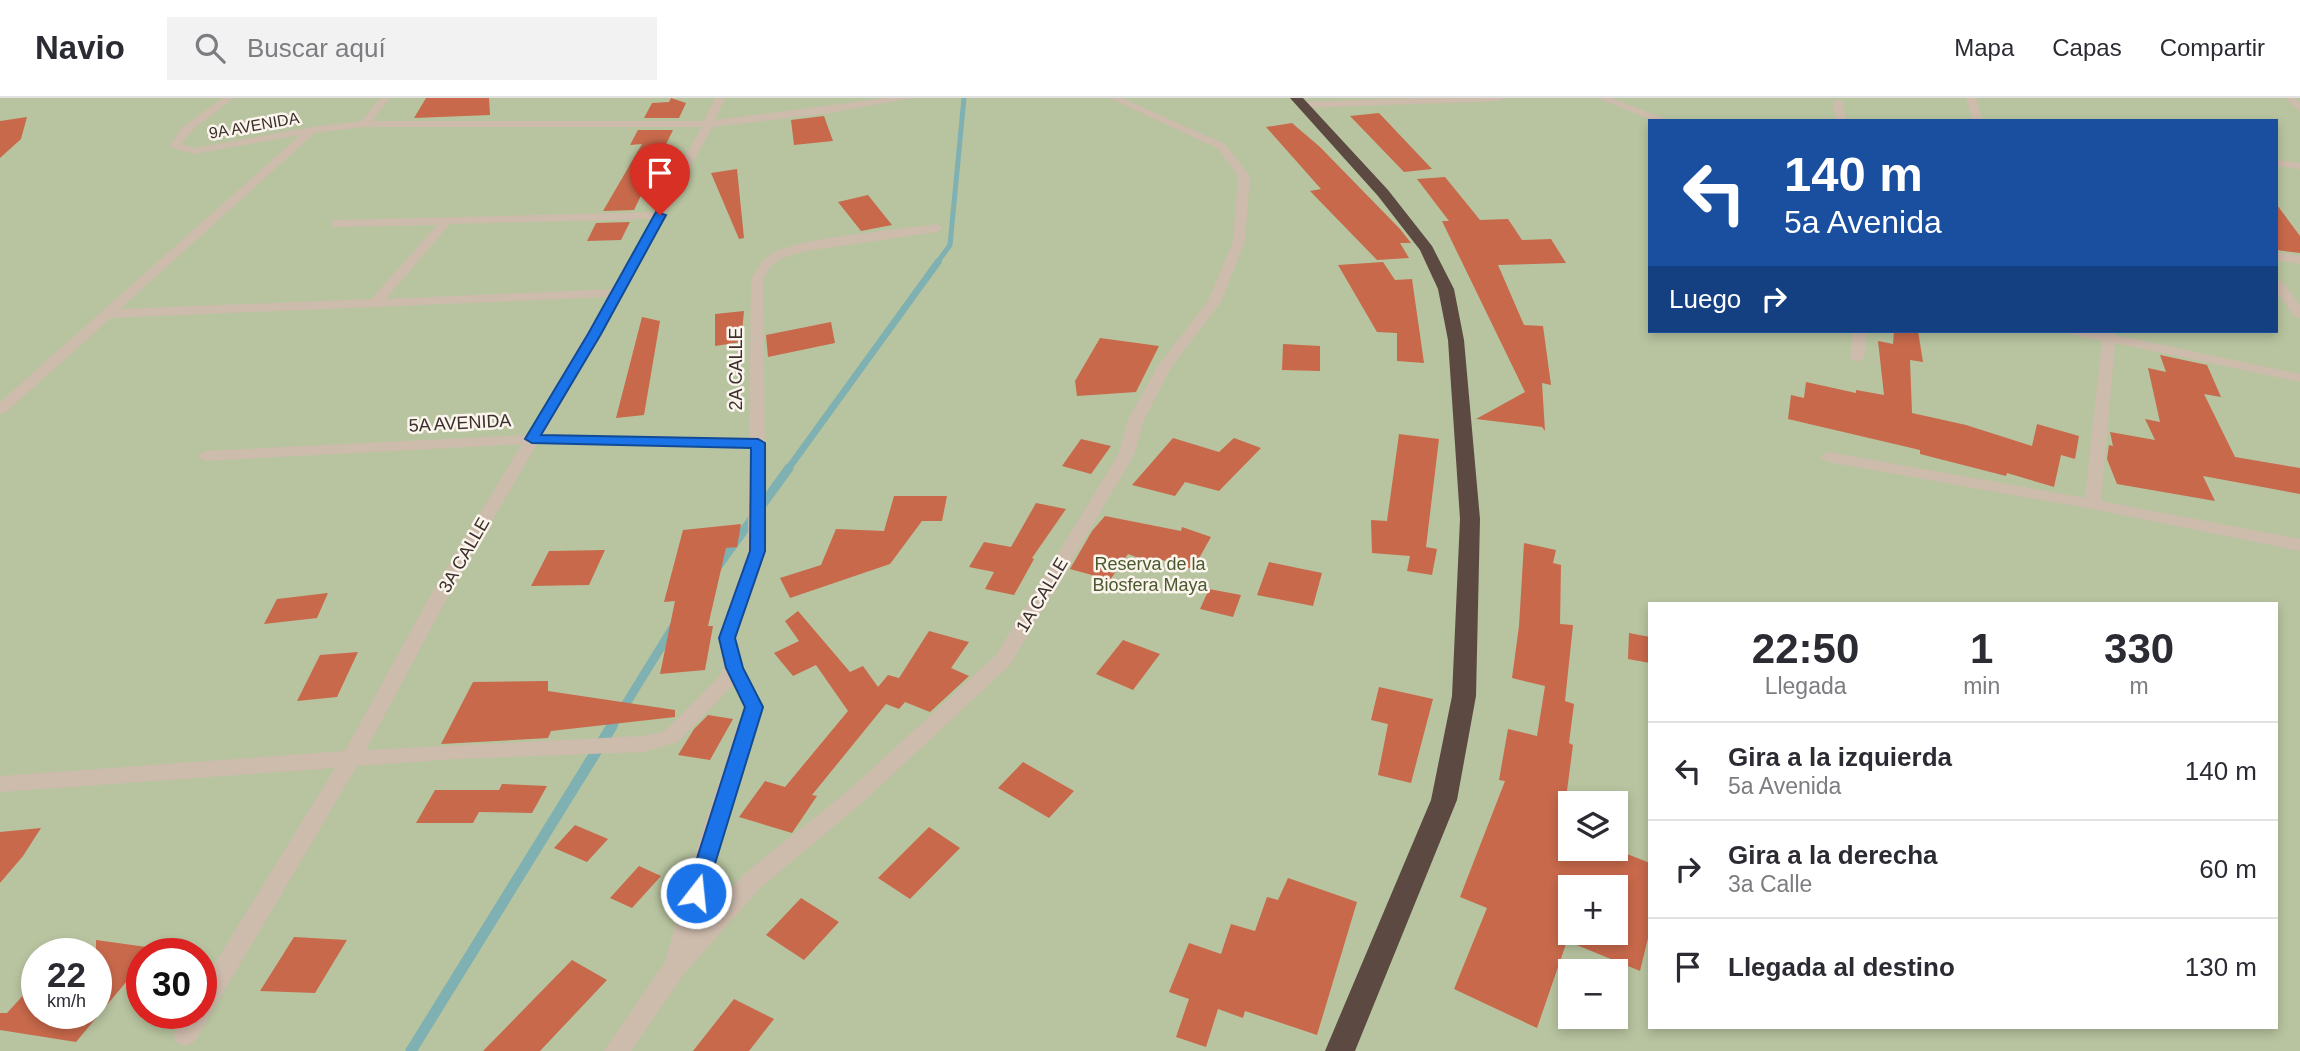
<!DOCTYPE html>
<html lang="es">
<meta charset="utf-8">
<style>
:root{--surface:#fff;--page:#f2f2f3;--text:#2b2b33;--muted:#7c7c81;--line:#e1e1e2}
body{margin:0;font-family:Helvetica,sans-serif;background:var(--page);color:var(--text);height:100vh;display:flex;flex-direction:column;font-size:26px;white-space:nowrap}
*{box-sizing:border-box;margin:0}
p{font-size:23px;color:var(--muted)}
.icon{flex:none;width:38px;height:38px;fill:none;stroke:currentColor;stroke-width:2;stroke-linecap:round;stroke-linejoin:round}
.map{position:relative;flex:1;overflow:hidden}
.drawer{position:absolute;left:1648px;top:504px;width:630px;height:427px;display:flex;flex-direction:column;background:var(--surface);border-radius:0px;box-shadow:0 4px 10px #0003}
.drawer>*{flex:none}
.guide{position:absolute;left:1648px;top:21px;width:630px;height:214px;border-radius:0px;box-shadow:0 4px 10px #0003;background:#1a4fa0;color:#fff;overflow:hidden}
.fabs{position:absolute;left:1558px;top:693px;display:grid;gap:14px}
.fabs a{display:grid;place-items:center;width:70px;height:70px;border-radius:0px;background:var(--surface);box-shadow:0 4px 10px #0003;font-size:35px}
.speed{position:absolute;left:21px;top:840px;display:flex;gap:14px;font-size:35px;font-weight:700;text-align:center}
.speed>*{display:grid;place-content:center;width:91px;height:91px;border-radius:50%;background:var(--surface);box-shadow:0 4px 10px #0003;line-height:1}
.speed small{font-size:18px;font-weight:400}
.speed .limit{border:10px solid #d22;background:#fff;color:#111}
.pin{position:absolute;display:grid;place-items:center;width:60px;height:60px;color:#fff;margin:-72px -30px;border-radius:50% 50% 50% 0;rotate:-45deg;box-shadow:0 0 7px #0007}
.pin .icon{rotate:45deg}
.me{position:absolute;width:77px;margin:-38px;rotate:16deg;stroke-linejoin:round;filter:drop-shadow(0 0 5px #0008)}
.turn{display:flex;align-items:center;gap:24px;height:147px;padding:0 21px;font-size:32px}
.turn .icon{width:91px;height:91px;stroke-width:2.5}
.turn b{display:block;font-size:49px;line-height:60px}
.then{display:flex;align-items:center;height:66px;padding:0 21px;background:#0003;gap:14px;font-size:26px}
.eta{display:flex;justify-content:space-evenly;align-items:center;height:119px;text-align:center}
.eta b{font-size:42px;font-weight:700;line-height:49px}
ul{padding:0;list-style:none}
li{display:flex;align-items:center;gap:21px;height:98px;padding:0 21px;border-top:2px solid var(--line)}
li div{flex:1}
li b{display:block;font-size:26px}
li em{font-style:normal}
header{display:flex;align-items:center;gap:42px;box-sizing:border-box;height:98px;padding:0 35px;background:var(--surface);border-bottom:2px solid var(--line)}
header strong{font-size:33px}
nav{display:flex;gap:38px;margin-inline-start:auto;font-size:24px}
.search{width:490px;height:63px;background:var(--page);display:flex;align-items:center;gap:18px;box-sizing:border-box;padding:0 24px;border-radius:0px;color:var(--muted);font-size:26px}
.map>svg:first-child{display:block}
</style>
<header>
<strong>Navio</strong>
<div class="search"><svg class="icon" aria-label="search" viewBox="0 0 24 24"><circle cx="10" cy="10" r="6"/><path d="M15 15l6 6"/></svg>Buscar aquí</div>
<nav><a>Mapa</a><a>Capas</a><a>Compartir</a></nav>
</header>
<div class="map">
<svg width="2300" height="953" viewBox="0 0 2300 953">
<rect width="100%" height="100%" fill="#f4ebe1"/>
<path fill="#b8c4a0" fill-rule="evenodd" d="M0,0H2300V953H0ZM1650,23H2277V233H1650ZM1650,506H2277V929H1650ZM1570,705H1615V751H1570ZM1570,789H1615V835H1570ZM37,856H96V915H37ZM142,856H201V915H142ZM1570,873H1615V919H1570Z"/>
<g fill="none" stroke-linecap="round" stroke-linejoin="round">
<path stroke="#7fb0b2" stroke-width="5" d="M937,165L950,147L964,0"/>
<path stroke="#7fb0b2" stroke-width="7" d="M788,371L938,164"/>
<path stroke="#7fb0b2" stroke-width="9" d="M718,468L789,370
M611,630L674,528"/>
<path stroke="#7fb0b2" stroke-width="11" d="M411,953L612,628"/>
</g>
<path fill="#c8694b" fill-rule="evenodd" d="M426,0H489L490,17L414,20Z
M671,0L686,5L679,20H644L652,5L669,4Z
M1379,15L1432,71L1404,74L1350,18Z
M824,18L833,43L794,47L791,22Z
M27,19L21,41L0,60V23Z
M1292,25L1320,49L1400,131L1411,145H1400L1409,160L1377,162L1310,93L1321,91L1266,29Z
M638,32H673L634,112L603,113L642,46L630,47Z
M737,71L744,140L739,141L711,75Z
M1445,79L1480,122L1508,121L1522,142L1551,141L1566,165L1498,167L1524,227L1543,228L1551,287L1542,285L1545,333L1542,329L1476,321L1525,294L1442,123H1449L1417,81Z
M868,97L892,127L861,133L838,104Z
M2277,107L2300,138V155L2277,152Z
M630,124L621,142L587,143L596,125Z
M1383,164L1395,182L1412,181L1424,265L1397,263V235L1377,234L1338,167Z
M744,213L741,244L715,248V216Z
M642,219L660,223L644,317L616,320Z
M831,224L835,245L768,259L766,237Z
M1894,233H1918L1923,264L1910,262L1912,315L1966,327L2032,348L2037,326L2079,338L2075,361L2061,357L2054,389L2007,375L2006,378L1920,356V352L1788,321L1791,297L1804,300L1806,284L1856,295V292L1884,297L1878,243L1893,246Z
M1100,240L1159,248L1136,294L1077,298L1075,283Z
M1283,246L1320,248V273L1282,272Z
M2160,257L2207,267L2221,299L2204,296L2235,359L2300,370V396L2203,378L2215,403L2117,386L2107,361L2109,347L2113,348L2110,334L2155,342L2145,321L2160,324L2148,270L2166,274Z
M1399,336L1439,341L1426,449L1437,451L1432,477L1407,473L1410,458L1372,455L1371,422L1387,423Z
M1173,340L1219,354L1234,340L1261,350L1219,393L1185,384L1175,398L1132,387Z
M1081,341L1111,348L1091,376L1062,368Z
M894,398H947L942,423H922L890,466L790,500L780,480L821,467L836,431L884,433Z
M1036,405L1066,411L1032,460L1034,461L1014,497L985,491L994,474L969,469L984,444L1011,449Z
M1105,418L1181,433L1182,429L1211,439L1193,471L1162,462L1158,467L1128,456L1110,482L1070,471L1092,433Z
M741,426L737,449L726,450L708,528H713L705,572L660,576L675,503L664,504L683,432Z
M1524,445L1556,452L1553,465L1561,467L1560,526L1573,527L1565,603L1574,606L1569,645L1573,647L1562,731L1570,734V751H1614L1650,765V832L1640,873L1567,843L1537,930L1454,891L1487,810L1460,799L1505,683L1499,682L1508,631L1537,638L1545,588L1512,580L1519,528ZM1570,789H1615V835H1569Z
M605,452L589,487L531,488L549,453Z
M1269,464L1322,475L1313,508L1257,497Z
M1209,491L1241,497L1233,519L1200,511Z
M328,495L317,520L264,526L277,501Z
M798,513L850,574L863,568L878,589L888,577L899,580L929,533L969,544L951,570L969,578L930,614L905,604L899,611L886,606L812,697L817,698L792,735L739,719L765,683L785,689L848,613L816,567L793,578L774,555L799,543L785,523Z
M1629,535L1650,539V565L1628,561Z
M1123,542L1160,556L1133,592L1096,576Z
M358,554L337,599L297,603L320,557Z
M548,583V593L675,612V619L551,633L548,640L441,646L473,584Z
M1379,589L1433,601L1411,685L1378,677L1388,626L1371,622Z
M708,617L733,621L710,662L678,657L694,631Z
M1023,664L1074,693L1049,720L998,690Z
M502,686L547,688L532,715L479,714L473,725H416L435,692H499Z
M575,727L608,741L587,764L554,750Z
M929,729L960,750L910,801L878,780Z
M41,730L23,758L0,785V734Z
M639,768L661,778L632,810L610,800Z
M1288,780L1357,804L1317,937L1245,913L1243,920L1218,911L1206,949L1176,939L1189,901L1169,894L1189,845L1221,856L1231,826L1255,833L1267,799L1278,802Z
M801,800L839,824L804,862L766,837Z
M294,839L347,842L315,895L260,893Z
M96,842L154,850L149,856H142V865L76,944L0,932V915H7L37,882V915H96Z
M572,862L607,882L540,953H483Z
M734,901L774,921L749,953H693Z"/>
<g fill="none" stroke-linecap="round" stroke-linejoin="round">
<path fill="#cdbbac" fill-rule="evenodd" d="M223,0H234L196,29L181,46L194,50L312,29L361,23L380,0H390L372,23H704L715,0H725L715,22L887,0H911L831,15L712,29L602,236L543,337L749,340L751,181C757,171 761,162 771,156C799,139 900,132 937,126L943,130L937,134L806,153L782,160L772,167L763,181L766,454L736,539L743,570L764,609L720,746L699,826L743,777L849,692L996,557L1118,357L1128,322L1157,269L1208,203L1233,143L1238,78L1217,50L1109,0H1122L1225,46L1250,78L1245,143L1221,204L1171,270L1144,322L1134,357L1010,567L863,704L759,791L684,876L631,953H604L665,864L698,746L744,609L733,587L678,644L643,654L456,661L357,668L194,944L185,948L176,944L173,936L184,915H201V888L335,670L0,694V678L345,653L434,491L522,346L205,363L197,358L205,353L527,337L608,199L111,220L5,315L0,316V304L300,37L194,56L171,50L170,48L181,30ZM364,29H701L656,114L336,122L332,123V129L437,127L371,201L120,211L315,35ZM652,121L613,191L386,201L450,126ZM537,346L749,349L748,454L718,539L724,570L717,581L665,633L643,638L366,652L452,491Z
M1413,0H1504L1499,3L1302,10L1297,7L1302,4Z
M1596,0H1611L1671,23H1655Z
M1966,0H1976L1983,23H1973Z
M2285,0H2296L2300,5V14Z
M1838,1L1843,4L1846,23H1836L1833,4Z
M2277,62L2300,65V71L2277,68Z
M2277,154L2300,158V166L2277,162Z
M2277,182L2282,183L2300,207V220L2295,219L2277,194Z
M1853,233H1867L1864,260L1857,264L1850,260Z
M2069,233H2113L2115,237L2300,276V284L2115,245L2101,403L2300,441V453L2092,411L1828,364L1820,359L1828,354L2085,400L2102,243L2071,236Z"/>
<path fill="#5c4a42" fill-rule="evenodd" d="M1290,0H1303L1388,92L1432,148L1454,191L1464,242L1480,421L1476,598L1457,702L1355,953H1325L1431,702L1452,598L1460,421L1448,242L1438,191L1420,152L1378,98Z"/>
</g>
<path fill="#1a73e8" stroke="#114b97" stroke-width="2" d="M656,114L666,117L601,236L541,337L758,341L765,345V453L735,540L743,570L763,609L706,795L703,801L696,804L689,801L686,795L745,609L726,570L719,540L750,453L751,350L532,345L525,341L588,236Z"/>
<g text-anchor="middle" stroke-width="5" stroke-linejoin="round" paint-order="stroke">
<g font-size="16" fill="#3b302b" stroke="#fbf5ee">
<text transform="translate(254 27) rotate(-10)" y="6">9A AVENIDA</text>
</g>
<g font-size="18" fill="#3b302b" stroke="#fbf5ee">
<text transform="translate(736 271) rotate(-90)" y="6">2A CALLE</text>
<text transform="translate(460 325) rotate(-3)" y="6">5A AVENIDA</text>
<text transform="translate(464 457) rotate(-60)" y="6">3A CALLE</text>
<text transform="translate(1042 497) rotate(-59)" y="6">1A CALLE</text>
</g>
<g font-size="18" fill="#4a5a2e" stroke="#fbf5ee">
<text x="1150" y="472">Reserva de la<tspan x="1150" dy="21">Biosfera Maya</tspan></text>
</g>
</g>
</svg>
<div class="fabs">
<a><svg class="icon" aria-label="layers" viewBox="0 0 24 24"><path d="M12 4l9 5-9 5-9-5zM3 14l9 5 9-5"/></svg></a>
<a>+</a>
<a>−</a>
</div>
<div class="speed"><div>22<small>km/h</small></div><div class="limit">30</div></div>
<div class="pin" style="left:660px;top:117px;background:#d93025"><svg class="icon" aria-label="arrive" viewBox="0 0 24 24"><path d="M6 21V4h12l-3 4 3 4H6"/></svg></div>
<svg class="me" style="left:696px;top:795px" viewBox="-20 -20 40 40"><circle r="17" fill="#1a73e8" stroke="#fff" stroke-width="3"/><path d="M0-11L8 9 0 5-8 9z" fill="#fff"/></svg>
<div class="guide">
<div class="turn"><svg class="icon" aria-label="left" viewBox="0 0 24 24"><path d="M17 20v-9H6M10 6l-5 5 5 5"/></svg><div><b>140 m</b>5a Avenida</div></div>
<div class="then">Luego<svg class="icon" aria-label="right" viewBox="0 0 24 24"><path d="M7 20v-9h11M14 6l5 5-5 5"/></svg></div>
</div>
<section class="drawer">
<div class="eta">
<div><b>22:50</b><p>Llegada</p></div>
<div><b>1</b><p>min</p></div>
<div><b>330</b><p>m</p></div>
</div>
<ul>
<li><svg class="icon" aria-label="left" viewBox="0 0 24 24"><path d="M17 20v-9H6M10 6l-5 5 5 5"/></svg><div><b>Gira a la izquierda</b><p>5a Avenida</p></div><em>140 m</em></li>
<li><svg class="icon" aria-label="right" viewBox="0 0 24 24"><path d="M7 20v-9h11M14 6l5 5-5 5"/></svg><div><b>Gira a la derecha</b><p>3a Calle</p></div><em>60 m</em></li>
<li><svg class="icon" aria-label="arrive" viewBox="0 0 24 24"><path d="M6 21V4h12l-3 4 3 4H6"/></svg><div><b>Llegada al destino</b></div><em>130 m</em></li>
</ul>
</section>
</div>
